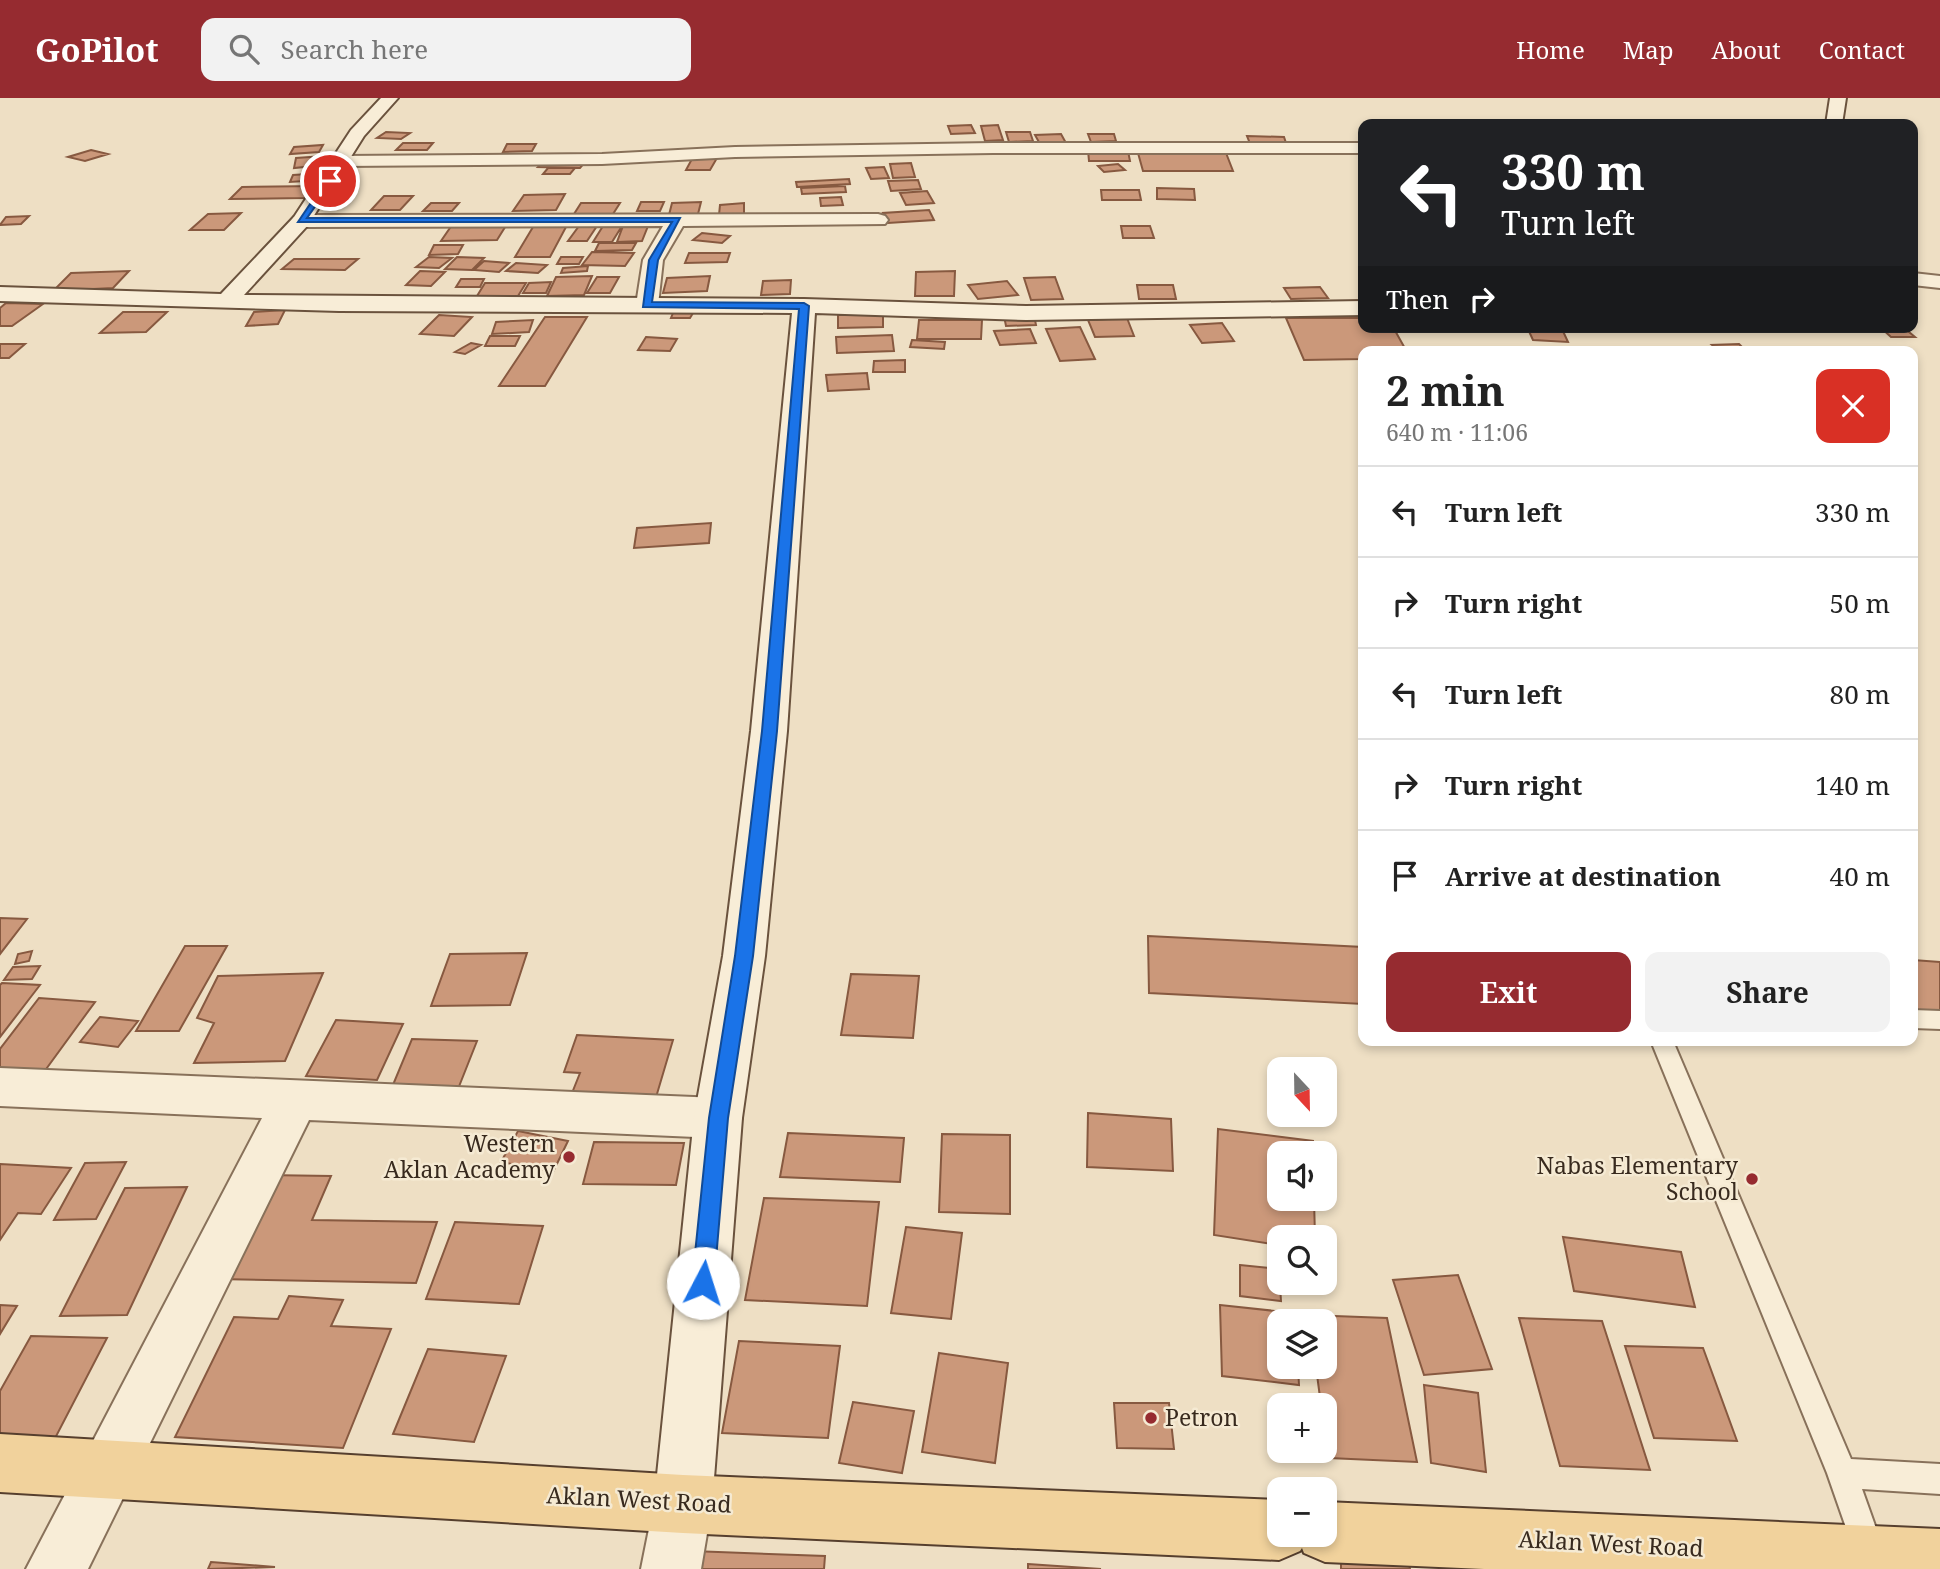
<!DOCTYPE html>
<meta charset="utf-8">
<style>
:root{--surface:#fff;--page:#f2f2f2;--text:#222;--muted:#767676;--line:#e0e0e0;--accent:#962b30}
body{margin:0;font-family:"Noto Serif",serif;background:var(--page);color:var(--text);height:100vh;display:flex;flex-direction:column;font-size:26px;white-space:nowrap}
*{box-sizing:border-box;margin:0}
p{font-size:23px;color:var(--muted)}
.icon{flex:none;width:38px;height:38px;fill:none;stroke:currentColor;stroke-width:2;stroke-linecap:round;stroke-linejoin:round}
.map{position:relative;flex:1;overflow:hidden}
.panel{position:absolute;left:1358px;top:248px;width:560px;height:700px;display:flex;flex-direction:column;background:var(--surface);border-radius:14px;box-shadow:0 4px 10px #0003}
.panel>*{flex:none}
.top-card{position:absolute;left:1358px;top:21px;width:560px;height:214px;border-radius:14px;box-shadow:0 4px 10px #0003;background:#202124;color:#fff;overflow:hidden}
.needle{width:46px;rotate:158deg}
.fabs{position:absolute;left:1267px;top:959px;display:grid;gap:14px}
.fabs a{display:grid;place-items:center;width:70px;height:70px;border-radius:14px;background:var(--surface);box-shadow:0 4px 10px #0003;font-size:35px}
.pin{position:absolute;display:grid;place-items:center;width:60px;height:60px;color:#fff;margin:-30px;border:4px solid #fff;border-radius:50%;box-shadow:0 2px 7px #0007}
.me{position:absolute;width:77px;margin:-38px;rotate:5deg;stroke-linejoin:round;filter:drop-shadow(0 0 5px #0008)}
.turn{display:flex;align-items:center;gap:24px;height:147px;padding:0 28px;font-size:32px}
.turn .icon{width:91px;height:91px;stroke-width:2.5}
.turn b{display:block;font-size:49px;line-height:60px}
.then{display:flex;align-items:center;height:66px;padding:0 28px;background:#0003;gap:14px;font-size:26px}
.round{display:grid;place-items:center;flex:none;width:74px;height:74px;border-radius:14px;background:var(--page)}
.headline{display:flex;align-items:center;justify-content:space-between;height:119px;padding:0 28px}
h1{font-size:42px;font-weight:700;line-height:52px}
.button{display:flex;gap:14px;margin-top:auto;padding:14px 28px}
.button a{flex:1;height:80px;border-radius:14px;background:var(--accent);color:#fff;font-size:28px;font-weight:700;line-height:80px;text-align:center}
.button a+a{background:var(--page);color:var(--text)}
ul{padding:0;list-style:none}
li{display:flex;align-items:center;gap:21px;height:91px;padding:0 28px;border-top:2px solid var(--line)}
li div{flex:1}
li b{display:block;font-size:26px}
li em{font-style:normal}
header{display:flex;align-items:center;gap:42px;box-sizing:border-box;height:98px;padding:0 35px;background:var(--accent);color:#fff}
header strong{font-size:33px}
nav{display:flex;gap:38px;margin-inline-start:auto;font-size:24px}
.search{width:490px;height:63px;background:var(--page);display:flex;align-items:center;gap:18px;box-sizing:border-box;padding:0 24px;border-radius:14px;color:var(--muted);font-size:26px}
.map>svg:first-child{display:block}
</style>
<header>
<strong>GoPilot</strong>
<div class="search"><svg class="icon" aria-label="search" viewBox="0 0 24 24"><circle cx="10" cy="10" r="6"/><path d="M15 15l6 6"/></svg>Search here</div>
<nav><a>Home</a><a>Map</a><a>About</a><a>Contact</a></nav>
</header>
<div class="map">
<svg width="1940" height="1471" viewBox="0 0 1940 1471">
<rect width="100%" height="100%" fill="#eedfc4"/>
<path fill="#cb987a" stroke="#875940" stroke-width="2" d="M971,27L975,35L951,36L948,28Z
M998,27L1003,42L985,43L981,28Z
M386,34L410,35L401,41L377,40Z
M1006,34H1030L1033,43L1009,44Z
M1061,36L1066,45L1040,46L1035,37Z
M1088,36H1114L1116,43L1091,44Z
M1247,38L1284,39L1287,48H1251Z
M403,45H433L427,52H396Z
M507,46H536L532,53L503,54Z
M323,47L319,54L290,56L294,49Z
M91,52L108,56L85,63L68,59Z
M1088,52L1128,53L1130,63H1089Z
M1138,55H1226L1233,73H1143Z
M324,58L323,67L294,70L296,60Z
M693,59L717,60L710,72H686Z
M545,62L586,63L580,70L538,69Z
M911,65L915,79L893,80L890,66Z
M1118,66L1125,72L1104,74L1098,68Z
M884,69L889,80L871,81L866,70Z
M548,70H575L570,76H543Z
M325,75L321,82L290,84L293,77Z
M849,81L850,86L797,89L796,84Z
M918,82L921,91L891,93L888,83Z
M317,88L305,100L230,101L242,89Z
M845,88L846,94L802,96L801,90Z
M1157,90L1194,91L1195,102L1157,101Z
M1101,92H1139L1141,102H1102Z
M927,93L934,105L906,107L900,95Z
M565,96L556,112L513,113L524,97Z
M384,98H413L400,112H371Z
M841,99L843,107L821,108L820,100Z
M641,104H664L660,113H637Z
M701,104L698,116L669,117L672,105Z
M431,105H459L452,113H423Z
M581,105H620L613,116H574Z
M744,105V116L719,117L720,107Z
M929,112L934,122L888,125L883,115Z
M241,115L224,132H190L208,116Z
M29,118L21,126L0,127L6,119Z
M507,126L497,142L441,143L452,127Z
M579,128H597L587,143H568Z
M603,128H622L612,144H593Z
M623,128H648L642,143L617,144Z
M1121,128H1150L1154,140H1123Z
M533,129H566L550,159H515Z
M702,135L730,138L722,145L693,142Z
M599,145H636L632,152L595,153Z
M434,147H463L458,156L429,157Z
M592,154L634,155L625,168L582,167Z
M689,155H730L727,164L685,165Z
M429,159L452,160L439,170L416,169Z
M457,159L484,160L472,172L445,171Z
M561,159H583L579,166H557Z
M294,161H358L345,172L282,171Z
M484,163L509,165L499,174L474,172Z
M516,165L547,167L538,175L506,173Z
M588,168L587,173L561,175L563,170Z
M129,173L113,190L53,193L71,175Z
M420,173L445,174L431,188L406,187Z
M955,173L954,198H915L916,174Z
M592,178L584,197L547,198L556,179Z
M710,178L707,193L663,195L667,180Z
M597,179H619L610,195H587Z
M1055,179L1063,201L1031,202L1024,180Z
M461,181H484L480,189H456Z
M791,182L790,196L761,197L763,183Z
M1007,183L1018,197L978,201L968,187Z
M551,184L546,195H523L529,185Z
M485,185H526L518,198H477Z
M1137,187H1173L1176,201H1139Z
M1320,189L1328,200L1291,201L1284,190Z
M6,205L43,206L12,228H0V210Z
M285,212L278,226L246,228L254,214Z
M123,214H167L146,234L100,235Z
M673,215H693L690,220H671Z
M883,216V229L838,230V217Z
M439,217L472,219L454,238L420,236Z
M1034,217L1036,227L1006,228L1004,218Z
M545,219H587L545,288H499Z
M1127,220L1134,238L1095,239L1088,222Z
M1286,220H1363V229H1393L1407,254H1363V261L1304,262Z
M533,222L529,234L492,236L496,224Z
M919,222H982L981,241H917Z
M1222,225L1234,243L1202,245L1190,227Z
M1080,229L1095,261L1060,263L1046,231Z
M1527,229L1562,231L1568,244L1533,242Z
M1880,229H1903L1915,239H1891Z
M1030,231L1036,245L1000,247L994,233Z
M892,237L894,253L837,255L836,239Z
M490,238H520L515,248H485Z
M646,239L677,241L670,253L638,252Z
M912,242L945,244L944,251L910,249Z
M471,245L481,247L465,256L455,254Z
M0,246H25L9,260H0Z
M1739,246L1746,253H1719L1712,247Z
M905,262V274H873L874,263Z
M867,275L869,291L828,293L826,277Z
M711,425L709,445L634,450L637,430Z
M0,820L27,821L0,856Z
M1148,838L1363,849V906L1149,895Z
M185,848H227L179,933H136Z
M32,853L29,863L15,866L18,856Z
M527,855L510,907L431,908L450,856Z
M1913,862L1940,864V914L1913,913Z
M40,868L32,881L4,882L13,869Z
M323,875L285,963L194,965L214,925L197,920L218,878Z
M851,876L919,878L913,940L841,937Z
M2,885L40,887L0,939V887Z
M39,900L95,904L33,989L0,987V951Z
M100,919L138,923L118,949L80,944Z
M336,922L403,926L377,982L306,978Z
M577,937L673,942L654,1006L570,1000L580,975L564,974Z
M412,941L477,943L456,996L390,994Z
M1088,1015L1171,1021L1173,1073L1087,1069Z
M1218,1031L1313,1043V1055H1279V1101H1314L1315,1139H1279V1147L1214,1137Z
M518,1033L568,1043L553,1074L501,1064Z
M788,1035L904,1040L900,1084L780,1079Z
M942,1036L1010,1037V1116L939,1114Z
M594,1044L684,1045L676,1087L583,1086Z
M126,1064L96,1121L54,1122L85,1065Z
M0,1066L71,1070L41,1116L18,1115L0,1142Z
M265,1077L331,1078L312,1122L437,1124L416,1185L217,1181Z
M187,1089L127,1217L60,1218L125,1090Z
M764,1100L879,1104L867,1208L745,1202Z
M455,1124L543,1128L519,1206L426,1201Z
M906,1129L962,1135L951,1221L891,1215Z
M1563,1139L1681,1154L1695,1209L1574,1193Z
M1240,1167L1279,1171L1281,1203L1240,1198Z
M1458,1177L1492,1271L1424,1277L1393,1182Z
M289,1198L343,1202L331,1228L391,1231L343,1350L175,1339L234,1219L278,1221Z
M0,1207L17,1208L0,1236Z
M1220,1207L1294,1215L1295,1223H1279V1269H1298L1299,1287L1222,1278Z
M1308,1217L1387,1220L1417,1364L1329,1360L1325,1307H1321L1316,1269H1325V1223H1309Z
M1519,1220L1602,1223L1650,1372L1560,1368Z
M31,1238L107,1240L51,1348L0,1347V1293Z
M739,1243L840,1248L828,1340L722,1335Z
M1625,1248L1703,1250L1737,1343L1654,1340Z
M428,1251L506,1258L474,1344L393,1336Z
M939,1255L1008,1265L995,1365L922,1354Z
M1424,1287L1478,1295L1486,1374L1431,1365Z
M853,1304L914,1313L902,1375L839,1365Z
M1114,1305H1169L1174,1351L1117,1350Z
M692,1453L825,1458L824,1471H689Z
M1341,1456L1409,1466L1410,1471H1341Z
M211,1464L275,1469L208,1471Z
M1028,1466L1101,1471H1028Z"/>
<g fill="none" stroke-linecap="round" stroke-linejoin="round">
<defs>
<path id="lane" d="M1913,912L1940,913V931L1913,930Z
M1651,943H1673L1851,1361L1940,1366V1396L1862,1391L1883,1450L1879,1461L1868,1465L1857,1461L1827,1375Z"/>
<path id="street" d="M993,45H1363V55H993L735,59L602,66L342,68L333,63L342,58L602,56L735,49Z
M878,116L885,118L888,122L885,126L683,128L663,162L658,207L655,212H639L636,207L643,162L663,128L301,129L294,127L291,123L294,119L301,117Z
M1913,175L1940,178V190L1913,187Z
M0,970L718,1000L735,1006L742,1020L735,1034L718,1040L309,1022L88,1471H26L262,1020L0,1008Z
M683,1377L704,1385L712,1406L701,1471H641L654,1406L662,1385Z"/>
<path id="secondary" d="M381,0H398L364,38L308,127L244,197L804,201L1026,208L1363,203V217L1026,222L815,215L787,633L765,858L742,1020L712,1406L704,1427L683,1435L662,1427L654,1406L694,1020L723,858L751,633L792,215L339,213L0,203V189L221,196L294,119L351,32Z
M1830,0H1846L1842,26H1826Z"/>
<path id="primary" d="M0,1336L683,1377L1279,1402V1437H1325V1404L1940,1431V1471H1484L1325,1464L1304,1455L1302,1450L1300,1453L1279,1462L683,1435L0,1394Z"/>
</defs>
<use href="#lane" stroke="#88715a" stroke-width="4"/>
<use href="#street" stroke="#88715a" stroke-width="4"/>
<use href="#secondary" stroke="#6a523d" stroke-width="4"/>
<use href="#primary" stroke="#563f2e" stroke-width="4"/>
<use href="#lane" fill="#f8edd7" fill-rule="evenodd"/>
<use href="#street" fill="#f8edd7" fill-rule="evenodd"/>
<use href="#secondary" fill="#f8edd7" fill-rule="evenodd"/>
<use href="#primary" fill="#f1d29c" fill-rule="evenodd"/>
</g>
<path fill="#1a73e8" stroke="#114b97" stroke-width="2" d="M327,81L333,83L307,120H680L658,162L652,204L804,205L809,208L777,633L753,858L728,1020L714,1185L711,1193L703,1196L696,1193L692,1185L709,1020L735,858L762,633L799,211L643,209L649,162L672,124H298Z"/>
<g fill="#962b30" stroke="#f5ead3" stroke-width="2.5">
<circle cx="569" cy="1059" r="7"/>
<circle cx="1752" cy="1081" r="7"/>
<circle cx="1151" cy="1320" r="7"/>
</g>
<g text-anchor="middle" stroke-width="5" stroke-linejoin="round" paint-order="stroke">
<g font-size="23" fill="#382a1e" stroke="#f5ead3" text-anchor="end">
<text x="555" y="1054">Western<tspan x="555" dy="26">Aklan Academy</tspan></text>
<text x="1738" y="1076">Nabas Elementary<tspan x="1738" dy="26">School</tspan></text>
<text x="1165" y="1328" text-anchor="start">Petron</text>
</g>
<g font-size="23" fill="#382a1e" stroke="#f5ead3">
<text transform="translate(639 1402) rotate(3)" y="8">Aklan West Road</text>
<text transform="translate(1611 1446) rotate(3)" y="8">Aklan West Road</text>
</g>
</g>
</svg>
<div class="fabs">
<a><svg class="needle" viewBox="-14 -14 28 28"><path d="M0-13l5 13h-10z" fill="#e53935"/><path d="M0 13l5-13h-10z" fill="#767676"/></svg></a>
<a><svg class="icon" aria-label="sound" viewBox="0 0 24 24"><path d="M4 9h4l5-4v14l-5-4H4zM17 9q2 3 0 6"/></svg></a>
<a><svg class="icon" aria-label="search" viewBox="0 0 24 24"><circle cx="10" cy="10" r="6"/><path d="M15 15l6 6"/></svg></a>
<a><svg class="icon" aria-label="layers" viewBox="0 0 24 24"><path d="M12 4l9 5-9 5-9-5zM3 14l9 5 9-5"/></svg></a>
<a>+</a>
<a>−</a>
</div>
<div class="pin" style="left:330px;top:83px;background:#d93025"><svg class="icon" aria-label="arrive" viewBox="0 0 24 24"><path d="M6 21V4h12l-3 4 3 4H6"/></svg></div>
<svg class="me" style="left:703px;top:1185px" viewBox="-20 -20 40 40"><circle r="19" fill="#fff"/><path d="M0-13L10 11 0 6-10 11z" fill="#1a73e8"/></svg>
<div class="top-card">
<div class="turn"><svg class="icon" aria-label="left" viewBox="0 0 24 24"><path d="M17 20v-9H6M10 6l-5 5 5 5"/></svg><div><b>330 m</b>Turn left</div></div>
<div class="then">Then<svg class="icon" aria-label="right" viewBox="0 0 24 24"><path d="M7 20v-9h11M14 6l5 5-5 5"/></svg></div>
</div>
<section class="panel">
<div class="headline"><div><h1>2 min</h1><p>640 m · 11:06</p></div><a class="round" style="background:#d93025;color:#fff"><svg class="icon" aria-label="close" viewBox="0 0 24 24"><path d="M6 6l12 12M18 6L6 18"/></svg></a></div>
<ul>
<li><svg class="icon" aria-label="left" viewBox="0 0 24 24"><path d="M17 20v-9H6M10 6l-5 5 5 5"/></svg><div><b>Turn left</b></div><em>330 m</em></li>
<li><svg class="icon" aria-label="right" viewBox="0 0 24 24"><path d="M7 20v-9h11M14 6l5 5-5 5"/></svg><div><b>Turn right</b></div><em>50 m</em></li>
<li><svg class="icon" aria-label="left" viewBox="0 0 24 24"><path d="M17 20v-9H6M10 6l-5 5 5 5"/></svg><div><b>Turn left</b></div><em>80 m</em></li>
<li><svg class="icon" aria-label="right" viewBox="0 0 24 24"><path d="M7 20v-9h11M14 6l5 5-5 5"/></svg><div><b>Turn right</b></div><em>140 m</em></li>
<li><svg class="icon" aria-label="arrive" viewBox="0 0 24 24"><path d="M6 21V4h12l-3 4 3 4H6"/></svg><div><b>Arrive at destination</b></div><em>40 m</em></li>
</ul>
<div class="button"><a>Exit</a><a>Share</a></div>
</section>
</div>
